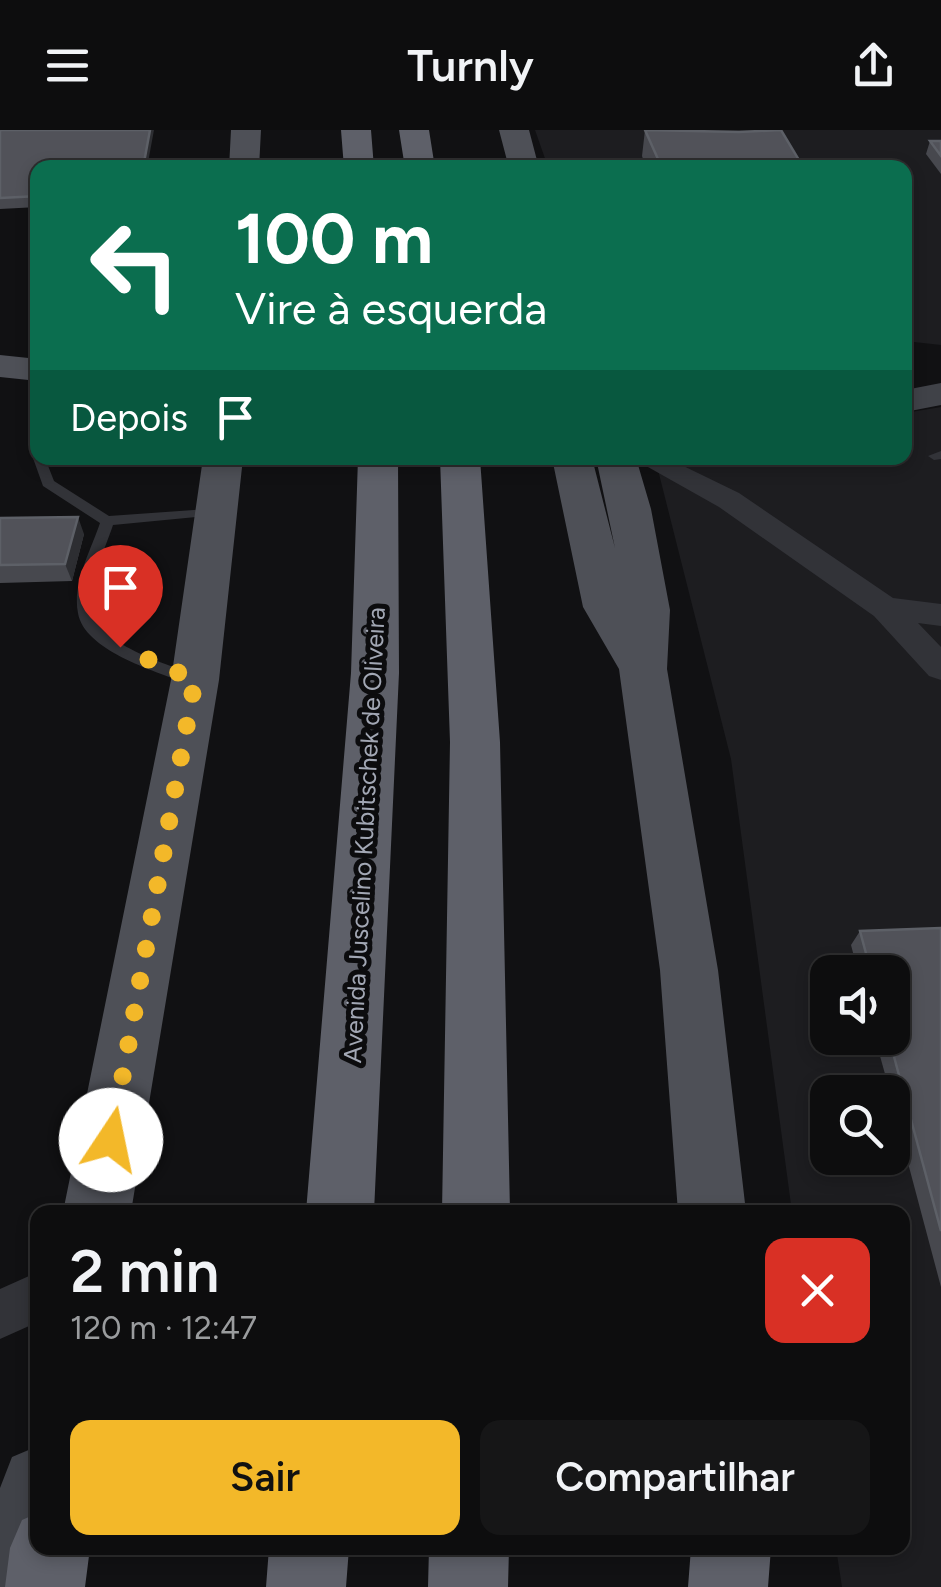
<!DOCTYPE html>
<html lang="pt">
<meta charset="utf-8">
<style>
:root{--surface:#0d0d0e;--page:#161617;--text:#f1f3f6;--muted:#9a9c9e;--line:#2d2d2e;--accent:#f3b829}
body{margin:0;font-family:Figtree,sans-serif;background:var(--page);color:var(--text);height:100vh;display:flex;flex-direction:column;font-size:38px;white-space:nowrap}
*{box-sizing:border-box;margin:0}
p{font-size:32px;color:var(--muted)}
.icon{flex:none;width:55px;height:55px;fill:none;stroke:currentColor;stroke-width:2;stroke-linecap:round;stroke-linejoin:round}
.map{position:relative;flex:1;overflow:hidden}
.side{position:absolute;left:30px;top:1075px;width:880px;height:350px;display:flex;flex-direction:column;background:var(--surface);border-radius:20px;box-shadow:0 5px 15px #0003,0 0 0 2px var(--line)}
.side>*{flex:none}
.hud{position:absolute;left:30px;top:30px;width:882px;height:305px;border-radius:20px;box-shadow:0 5px 15px #0003,0 0 0 2px var(--line);background:#0b6e4f;color:#fff;overflow:hidden}
.buttons{position:absolute;left:810px;top:825px;display:grid;gap:20px}
.buttons a{display:grid;place-items:center;width:100px;height:100px;border-radius:20px;background:var(--surface);box-shadow:0 5px 15px #0003,0 0 0 2px var(--line);font-size:50px}
.pin{position:absolute;display:grid;place-items:center;width:85px;height:85px;color:#fff;margin:-102px -42px;border-radius:50% 50% 50% 0;rotate:-45deg;box-shadow:0 0 10px #0007}
.pin .icon{rotate:45deg}
.me{position:absolute;width:110px;margin:-55px;rotate:11deg;stroke-linejoin:round;filter:drop-shadow(0 0 8px #0008)}
.turn{display:flex;align-items:center;gap:35px;height:210px;padding:0 40px;font-size:45px}
.turn .icon{width:130px;height:130px;stroke-width:2.5}
.turn b{display:block;font-size:70px;line-height:85px}
.then{display:flex;align-items:center;height:95px;padding:0 40px;background:#0003;gap:20px;font-size:38px}
.round{display:grid;place-items:center;flex:none;width:105px;height:105px;border-radius:20px;background:var(--page)}
.headline{display:flex;align-items:center;justify-content:space-between;height:170px;padding:0 40px}
h1{font-size:60px;font-weight:600;line-height:75px}
.button{display:flex;gap:20px;margin-top:auto;padding:20px 40px}
.button a{flex:1;height:115px;border-radius:20px;background:var(--accent);color:#111;font-size:40px;font-weight:600;line-height:115px;text-align:center}
.button a+a{background:var(--page);color:var(--text)}
header{display:flex;justify-content:space-between;align-items:center;height:130px;padding:0 40px;background:var(--surface);font-size:45px;font-weight:600}
.map>svg:first-child{display:block}
</style>
<header><svg class="icon" aria-label="menu" viewBox="0 0 24 24"><path d="M4 6h16M4 12h16M4 18h16"/></svg>Turnly<svg class="icon" aria-label="share" viewBox="0 0 24 24"><path d="M12 15V3M7 8l5-5 5 5M5 13v7h14v-7"/></svg></header>
<div class="map">
<svg width="941" height="1457" viewBox="0 0 941 1457">
<rect width="100%" height="100%" fill="#111113"/>
<path fill="#1d1d20" fill-rule="evenodd" d="M535,0H941V215L905,211V38L548,37Z
M941,277V1457H842L836,1418H902V1082H792L731,629L655,328H905V283ZM828,842H892V908H828ZM828,962H892V1028H828Z"/>
<g fill="none" stroke-linecap="round" stroke-linejoin="round">
<path fill="#323338" fill-rule="evenodd" d="M941,321V329L934,330L928,326Z
M38,324V328H45L54,351L109,386L222,378L224,381L217,385L113,395C104,422 89,451 92,480C95,513 169,535 196,545L199,549L196,553H186C154,541 84,520 78,483C72,454 91,420 100,393L43,356L33,328Z"/>
<path fill="#323338" fill-rule="evenodd" d="M632,328H667L739,363L893,468L941,474V496L918,493L941,517V550L929,546L874,486L719,377Z
M38,1142V1192L0,1209V1159Z"/>
<path fill="#404248" fill-rule="evenodd" d="M941,253V275L905,282V260Z
M38,1316V1418H60L52,1457H0V1358L12,1327Z"/>
<path fill="#4e5057" fill-rule="evenodd" d="M231,0H261L259,38H229Z
M499,0H529L539,38H509Z
M0,225L38,229V251L0,247Z
M203,328H243L219,550L131,1082H63L171,550Z
M552,328H592L615,418L596,328H636L651,379L670,480L667,539L718,840L746,1082H678L660,840L619,539L583,477Z"/>
<path fill="#5e6069" fill-rule="evenodd" d="M341,0H371L374,38H344Z
M399,0H429L435,38H405Z
M358,328H398L399,543L374,1082H306L351,543Z
M440,328H480L500,612L510,1082H442L450,612Z
M38,1383V1418H90L85,1457H5L10,1418L22,1390Z
M269,1418H349L346,1457H266Z
M429,1418H509L508,1457H428Z
M691,1418H771L768,1457H688Z"/>
</g>
<path fill="#47484e" d="M0,0L38,38V77L0,79Z
M645,0L802,35V38H646L642,26Z
M930,11H941V44L926,24Z
M0,388L84,404L72,451L0,453Z
M941,798V1157L892,973V962H890L875,908H892V842H858L851,815L860,801Z"/>
<path fill="#2d2e32" d="M150,0H154L147,38H143Z
M78,387L84,404L72,451L65,434Z"/>
<path fill="#515259" stroke="#5d6067" stroke-width="2.5" d="M0,0H150L143,38H38V66L0,68Z
M645,0L739,2L781,0L802,35L742,38H662Z
M930,11H941V26Z
M78,387L65,434L0,435V388Z
M941,798V1101L889,908H892V842H871L860,801Z"/>
<g fill="none" stroke-linecap="round" stroke-linejoin="round">
<path stroke="#f3b829" stroke-width="18" stroke-dasharray="0 32.4" d="M111,1010L195,550L120,517"/>
</g>
<g text-anchor="middle" stroke-width="10" stroke-linejoin="round" paint-order="stroke">
<g font-size="25" fill="#a2a7b4" stroke="#0c0c0e">
<text transform="translate(364 705) rotate(-87)" y="9">Avenida Juscelino Kubitschek de Oliveira</text>
</g>
</g>
</svg>
<div class="buttons">
<a><svg class="icon" aria-label="sound" viewBox="0 0 24 24"><path d="M4 9h4l5-4v14l-5-4H4zM17 9q2 3 0 6"/></svg></a>
<a><svg class="icon" aria-label="search" viewBox="0 0 24 24"><circle cx="10" cy="10" r="6"/><path d="M15 15l6 6"/></svg></a>
</div>
<div class="pin" style="left:120px;top:517px;background:#d93025"><svg class="icon" aria-label="arrive" viewBox="0 0 24 24"><path d="M6 21V4h12l-3 4 3 4H6"/></svg></div>
<svg class="me" style="left:111px;top:1010px" viewBox="-20 -20 40 40"><circle r="19" fill="#fff"/><path d="M0-13L10 11 0 6-10 11z" fill="#f3b829"/></svg>
<div class="hud">
<div class="turn"><svg class="icon" aria-label="left" viewBox="0 0 24 24"><path d="M17 20v-9H6M10 6l-5 5 5 5"/></svg><div><b>100 m</b>Vire à esquerda</div></div>
<div class="then">Depois<svg class="icon" aria-label="arrive" viewBox="0 0 24 24"><path d="M6 21V4h12l-3 4 3 4H6"/></svg></div>
</div>
<section class="side">
<div class="headline"><div><h1>2 min</h1><p>120 m · 12:47</p></div><a class="round" style="background:#d93025;color:#fff"><svg class="icon" aria-label="close" viewBox="0 0 24 24"><path d="M6 6l12 12M18 6L6 18"/></svg></a></div>
<div class="button"><a>Sair</a><a>Compartilhar</a></div>
</section>
</div>
